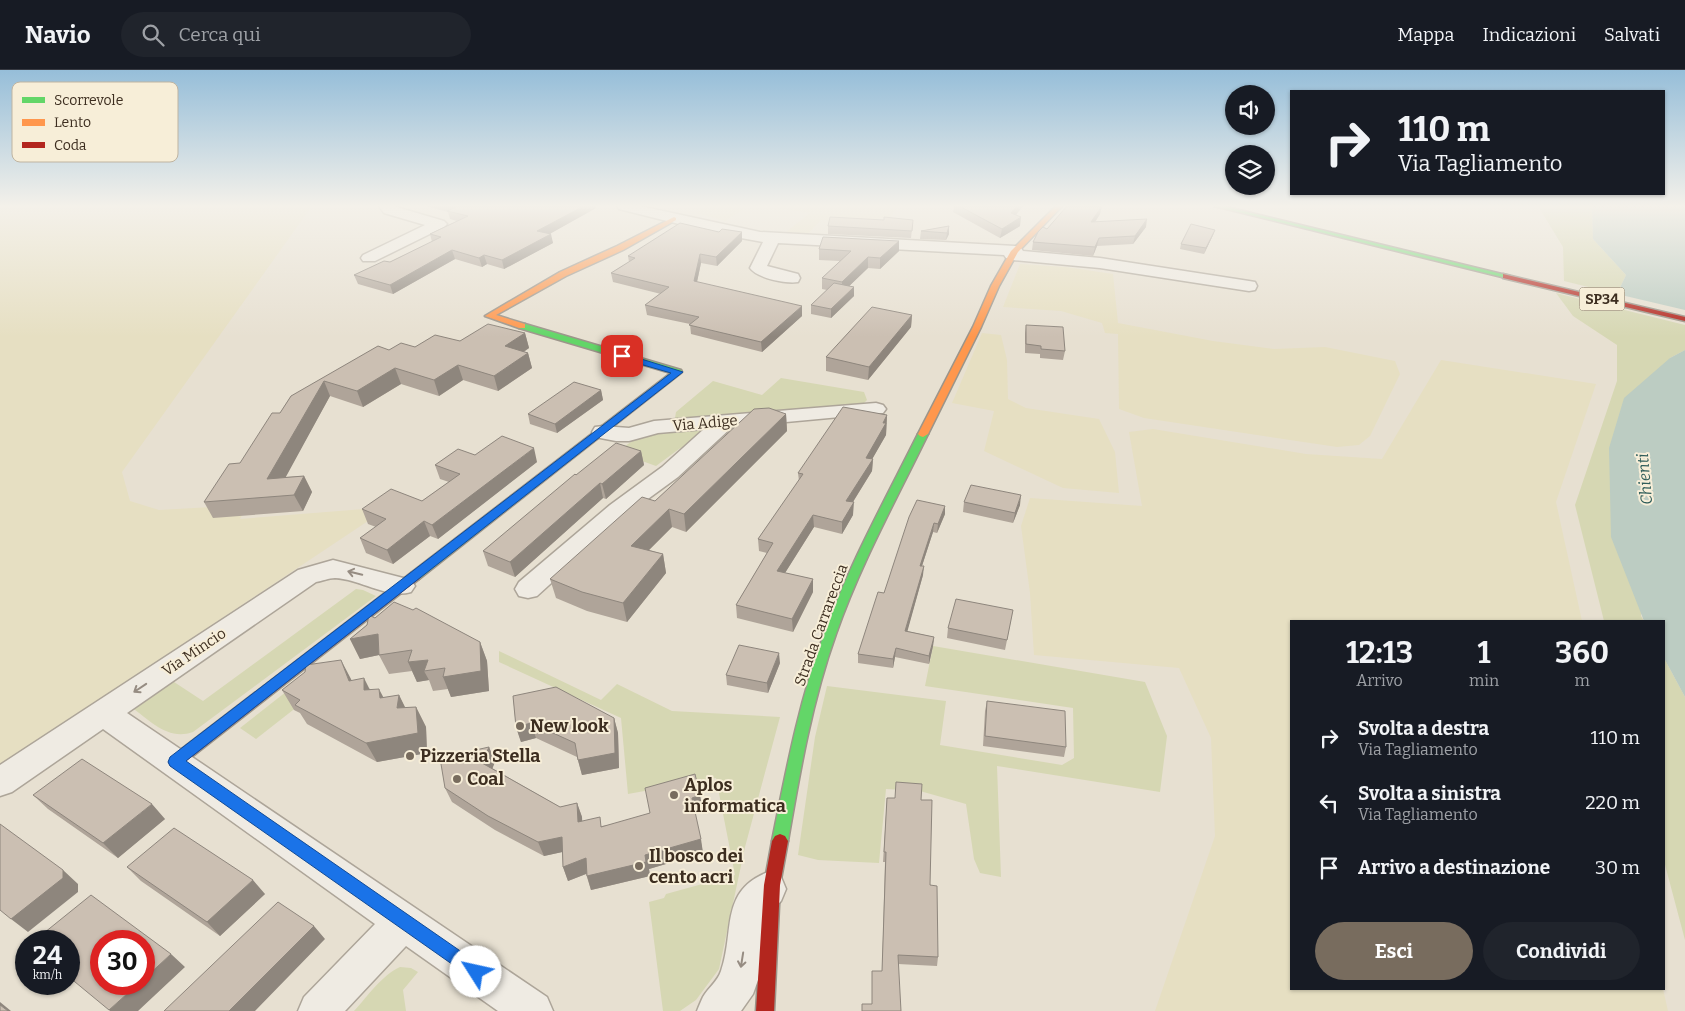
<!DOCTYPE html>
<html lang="it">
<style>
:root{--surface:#171b24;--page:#20242c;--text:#f1f3f6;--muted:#9ea1a6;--line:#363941;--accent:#786c5e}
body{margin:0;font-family:Bitter,serif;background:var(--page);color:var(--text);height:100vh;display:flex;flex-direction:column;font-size:19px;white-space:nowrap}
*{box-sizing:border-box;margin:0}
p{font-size:16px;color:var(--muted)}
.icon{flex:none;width:28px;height:28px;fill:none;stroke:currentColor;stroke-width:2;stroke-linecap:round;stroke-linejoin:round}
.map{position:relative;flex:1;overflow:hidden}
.sheet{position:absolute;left:1290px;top:550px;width:375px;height:370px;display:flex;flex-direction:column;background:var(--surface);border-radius:0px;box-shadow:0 1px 4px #0004}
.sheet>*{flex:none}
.banner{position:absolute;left:1290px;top:20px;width:375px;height:105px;border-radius:0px;box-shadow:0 1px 4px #0004;background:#171b24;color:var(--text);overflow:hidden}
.tools{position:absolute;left:1225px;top:15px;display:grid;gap:10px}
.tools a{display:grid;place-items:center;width:50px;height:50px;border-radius:50%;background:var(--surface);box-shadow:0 1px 4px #0004;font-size:25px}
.speed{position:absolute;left:15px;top:860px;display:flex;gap:10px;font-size:25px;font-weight:700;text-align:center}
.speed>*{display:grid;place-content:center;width:65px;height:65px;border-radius:50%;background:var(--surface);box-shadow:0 1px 4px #0004;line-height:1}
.speed small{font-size:12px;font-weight:400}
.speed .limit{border:8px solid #d22;background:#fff;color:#111}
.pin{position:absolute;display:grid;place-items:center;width:42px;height:42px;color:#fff;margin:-21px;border-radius:10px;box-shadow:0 2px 8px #0006}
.me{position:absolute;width:55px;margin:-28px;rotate:305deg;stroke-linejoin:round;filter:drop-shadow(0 0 4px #0008)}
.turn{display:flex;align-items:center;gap:18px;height:105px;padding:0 25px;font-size:22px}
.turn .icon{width:65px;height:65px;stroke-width:2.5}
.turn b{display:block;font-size:35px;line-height:42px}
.eta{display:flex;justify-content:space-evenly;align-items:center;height:85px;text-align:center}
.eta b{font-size:30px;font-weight:700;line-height:35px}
.cta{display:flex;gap:10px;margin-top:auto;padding:10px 25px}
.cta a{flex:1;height:58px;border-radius:30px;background:var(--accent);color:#fff;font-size:20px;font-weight:700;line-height:58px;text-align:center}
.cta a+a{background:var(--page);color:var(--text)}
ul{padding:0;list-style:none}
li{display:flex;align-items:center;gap:15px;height:65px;padding:0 25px}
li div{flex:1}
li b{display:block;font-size:19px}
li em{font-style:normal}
header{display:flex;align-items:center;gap:30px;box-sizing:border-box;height:70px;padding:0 25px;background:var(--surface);border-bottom:1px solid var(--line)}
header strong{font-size:24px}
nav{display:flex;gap:28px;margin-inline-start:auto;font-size:18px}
.search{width:350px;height:45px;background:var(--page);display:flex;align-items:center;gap:12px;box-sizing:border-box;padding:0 18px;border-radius:28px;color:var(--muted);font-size:19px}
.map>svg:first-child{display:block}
</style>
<header>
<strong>Navio</strong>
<div class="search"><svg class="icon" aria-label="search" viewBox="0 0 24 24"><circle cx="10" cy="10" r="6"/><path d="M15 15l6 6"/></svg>Cerca qui</div>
<nav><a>Mappa</a><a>Indicazioni</a><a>Salvati</a></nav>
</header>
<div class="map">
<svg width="1685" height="941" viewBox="0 0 1685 941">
<rect width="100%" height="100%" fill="#e7e0d1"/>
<path fill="#e6dfc2" d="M0,136H312L122,402L130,431L159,440L247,435L240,449L389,437L0,696Z
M706,136H748L725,151L697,143Z
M763,136H899L890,147L862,151L821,150L806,166L786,165L785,163L810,143Z
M1020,194L1066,197L1113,204L1118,253L1213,271L1274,279L1325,277L1395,291L1400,304L1370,366L1359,375L1337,377L1144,348L1119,339L1118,264L1105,263L1102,253L1061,241L1003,237Z
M982,263L1001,265L1007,290L1008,329L1026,338L1099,349L1115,382L1119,423L1063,418L984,381L994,341L952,333Z
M1441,290L1596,314L1556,432L1582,551H1291V919H1663L1668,941H1155L1215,766L1211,668L1179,598L1034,585L1030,523L1021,456L1030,428L1142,436L1129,362L1153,359L1306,384L1382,389Z"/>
<path fill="#d6d7b3" d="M1538,136H1592L1593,169L1626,205L1617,224L1564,211L1563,177Z
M1556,223L1685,255V280L1670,288L1641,546L1644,551H1604L1575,435L1617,311V275L1573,246Z
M781,308L864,322L867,330L861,336L680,351L675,348L676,342L713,311L762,325Z
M697,360L702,361L694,371L679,379L656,396L617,382L639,366Z
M356,519L363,520L376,526L193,662C168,671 151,651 131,637L171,610L203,631Z
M933,576L1145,612L1167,666L1160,722L997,696L1001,807L980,803L974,789L966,734L920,721L886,719L879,793L818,790L798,785L815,667L827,616L946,631L940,675L1062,695L1074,688L1073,638L925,616Z
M499,581L601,630L617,614L672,641L780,647L745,777L719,899L696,930L680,941H663L649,832L664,828L666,824L735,805L716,708L628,724L621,648L499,592Z
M1664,588L1685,627V870L1664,791Z
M324,592L316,622L256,669L240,658Z
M400,897L411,898L418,902L403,920L406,941H354C368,926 381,906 400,897Z"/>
<path fill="#bcccc2" d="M1592,136H1685V240L1617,224L1626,205L1593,169Z
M1685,280V627L1664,588V551H1644L1611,467L1609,378L1624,328L1670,288Z"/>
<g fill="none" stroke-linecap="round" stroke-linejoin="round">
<defs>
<path id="street" d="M379,136H393L444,151L447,154L444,157L375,191H363L361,188L363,185L425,155L384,143Z
M617,136H640L760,162L1015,176L1021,178L1023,181L1100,188L1249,211L1255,212L1257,216L1255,220L1249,221L1100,198L1012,190L1006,188L1004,185L778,173L767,196L798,204L800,208L798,212C786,214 757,208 750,198L763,172L719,164L619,139Z
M876,333L883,335L886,339L883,343L732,357L678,407L626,445L537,526L528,528L519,526L515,519L519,512L610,435L662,397L704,359L658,363L629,371H616L595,367L592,362L595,357L603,356L629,358L654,351Z
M333,490L411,510L415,516L411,522C387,529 360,509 335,508C329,508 322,511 316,512L127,643L547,927L553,941H498L406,876L345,941H298L304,927L375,854L103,659L12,722L0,726V695L298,500Z
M768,802L781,807L786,819L781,831L768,845L758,910L753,924L741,941H697C699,936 701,931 703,927C708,918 718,911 721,901C735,862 719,821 768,802Z"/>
<path id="fast" d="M1214,136H1223L1510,206L1506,208Z
M519,254H525L681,300L682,302L419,509H411L409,506L411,503L671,303L519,258Z
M923,361L928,364C896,430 860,495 836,564C812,631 800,701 788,771L785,776L780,778L775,776L772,771C786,701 799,631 824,564C849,495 885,430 918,364Z"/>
<path id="slow" d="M1056,136H1062L1018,182L999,216L981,257L928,364L923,367L920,366L918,364L973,257L991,216L1011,181Z
M674,147L676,148V150L623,180L566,206L496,245L525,254V258H519L485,246L560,202L617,176Z"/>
<path id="jam" d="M1503,204L1685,247V251L1503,208Z
M415,502L421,506L419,509L180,696L175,698L170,696L168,692L170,688L411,503Z
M780,764L785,766L788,771L780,815L774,941H756L764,815L772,771L775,766Z"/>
</defs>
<use href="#street" stroke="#ada599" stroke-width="3"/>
<use href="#fast" stroke="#9c958a" stroke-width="3"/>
<use href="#slow" stroke="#9c958a" stroke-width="3"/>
<use href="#jam" stroke="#9c958a" stroke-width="3"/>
<use href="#street" fill="#efebe3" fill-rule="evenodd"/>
<use href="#fast" fill="#63d668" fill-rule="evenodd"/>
<use href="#slow" fill="#ff974d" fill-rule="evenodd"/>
<use href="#jam" fill="#b3261e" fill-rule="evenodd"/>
</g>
<path fill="#afa499" d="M426,136H596V138L549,164L553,173L504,199L487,194L482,197L455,189L393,224L358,214L354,205L390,192L432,172L430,164L457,151L450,149L448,142Z
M954,136H1023L1016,145L1020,156L1000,168L953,142Z
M1100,144L1095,152L1146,157L1133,174L1097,176L1093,186L1032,180L1033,172L1047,159Z
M884,150H913L911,168L828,164V156Z
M949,156V164L946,170L920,169L921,161Z
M1215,160L1213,165L1204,184L1180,179L1181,174Z
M742,171L717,196L701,193L697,212L802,246L762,282L691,264L690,254L647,245L645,235L661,224L613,212L611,203L629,192L628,186Z
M899,171V181L880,199L868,198L849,216L854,217V226L831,248L811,244V235L827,220L822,219V208L840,191L819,190V179Z
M912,245L911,257L868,310L826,301V287Z
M1026,255L1065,281L1063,290L1040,288V284L1025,283V263Z
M525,263L529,278L524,282L528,283L532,298L498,321L463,310L439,326L401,314L363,337L330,326L285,407L304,406L312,422L303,441L213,448L204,432L240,393L280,343L291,326L389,280Z
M601,320L603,330L557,363L530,354L528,344Z
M786,344L787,361L686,462L672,457L649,480L663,484L666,503L627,552L587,541L556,528L550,509L655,431Z
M887,345L886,365L872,389H873L872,401L853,432V445L842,464L814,457L785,503L813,509V522L793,562L737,548L736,535L767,483L759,481L758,469L799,411L798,403Z
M641,381L644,395L606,429L603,428L515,507L488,496L483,481L576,405Z
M475,385L537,392L438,469L430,466L393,494L366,483L360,468L376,457L368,454L362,439L422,431L449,412L440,409L435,395Z
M964,432L1020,435L1013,453L963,442Z
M945,436V444L937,463L933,462L922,496L923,505L907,561L934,567L933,576L929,594L895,587L893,598L858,593V584L884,523Z
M1013,540L1005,580L947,568L948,558Z
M375,548L480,572L487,591L489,621L451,627L448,619L433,621L429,610L417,612L412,601L389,604L379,585L360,589L350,569Z
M780,593L768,623L727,615L726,605Z
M352,611L370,619L383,628L399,625L405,638L416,637L426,657L427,683L377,692L307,654L300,643L294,640L282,620Z
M513,626L614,648L618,663L619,698L582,705L577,687L536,668L521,672L516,657Z
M987,631L1066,677L1064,687L983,676L985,641Z
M489,677L495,692L492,698L560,737L577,733L582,747V751L602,756L703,740L695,742L703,783L649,799L650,806L591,820L586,804L568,811L563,797L562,782L544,786L495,760L452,732L445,718Z
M33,725L165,749L118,788L48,739Z
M887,728L921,730L938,887L937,896L898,894L872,934V901H882L885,792H883Z
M127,797L265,824L220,866L141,811Z"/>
<path fill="#8e867d" d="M584,136H596V138L539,170L537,161Z
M1017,136H1023L1010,152L1011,143Z
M1102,136L1100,144L1090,160L1091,152Z
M1021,147L1020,156L1000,168L1002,159Z
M1147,149L1146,157L1133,174L1135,166Z
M949,156V164L946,170L947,163Z
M1215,160L1213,165L1204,184L1206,178Z
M742,162V171L717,196L716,187Z
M551,164L553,173L504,199L502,190Z
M1099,168L1097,176L1093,186L1095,177Z
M899,171V181L880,199V188Z
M452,180L455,189L393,224L390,215Z
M700,184L701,193L695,221L694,211Z
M484,185L487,194L482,197L479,188Z
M868,187V198L842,223V212Z
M854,217V226L831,248V239Z
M802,236V246L762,282L761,272Z
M912,245L911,257L868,310L869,297Z
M525,263L529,278L509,291L505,276Z
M528,283L532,298L498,321L494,306Z
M458,295L463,310L439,326L434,310Z
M395,298L401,314L363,337L357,321Z
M324,311L330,326L276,425L267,409Z
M601,320L603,330L557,363L555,354Z
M786,344L787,361L686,462L684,444Z
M887,345L886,365L866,400V388Z
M534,378L537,392L438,469L432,455Z
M641,381L644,395L606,429L602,414Z
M873,389L872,401L846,443V431Z
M304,406L312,422L303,441L294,425Z
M600,413L603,428L515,507L510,492Z
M1021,425L1020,435L1013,453L1015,443Z
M854,432L853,445L842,464V452Z
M945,436V444L937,463L938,454Z
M669,439L672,457L635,494L631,476Z
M813,445L814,457L778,514L777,501Z
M424,451L430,466L393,494L387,480Z
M934,453L933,462L919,505L920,496Z
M663,484L666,503L627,552L623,533Z
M924,496L923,505L905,570V561Z
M813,509V522L793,562L792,549Z
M378,564L379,585L360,589L350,569Z
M934,567L933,576L929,594V586Z
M480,572L487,591L489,621L451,627L443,607Z
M896,578L895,587L893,598V589Z
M779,583L780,593L768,623L767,613Z
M341,590L351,609L360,631L349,611Z
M428,590L424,601L429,610L417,612L408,592Z
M364,608L374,628L364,620Z
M379,619L389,638L380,628Z
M399,625L409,645L397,638Z
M416,637L426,657L427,683L377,692L366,673Z
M614,648L618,663L619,698L582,705L578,690Z
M531,653L536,668L521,672L516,657Z
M489,677L495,692L489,707L482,693Z
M700,725L703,740L695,742L692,728Z
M577,733L582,747L583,766L578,752Z
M152,734L165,749L118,788L103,773Z
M562,767L567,781L544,786L538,772Z
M701,769L703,783L649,799L650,806L591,820L587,806L645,785Z
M586,788L591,802L568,811L563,797Z
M63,800L78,814V822L28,862L11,849Z
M253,810L265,824L220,866L207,852Z
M314,856L325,869L255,941H229Z
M171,884L185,897L138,941H110L109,940L138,914H144V909Z
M0,932L11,941H8L0,935Z"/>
<path fill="#cbbfb2" stroke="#8e867d" d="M451,136H584L537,161L551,164L502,190L484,185L479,188L452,180L390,215L354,205L384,191L390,192L441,167L430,164L468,146L447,141L456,137Z
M959,136H1017L1011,143L1021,147L1002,159Z
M1067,136H1102L1091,152L1147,149L1135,166L1099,168L1095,177L1033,172L1038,162L1043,157L1047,159Z
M830,147L884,150V147L913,150L912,161L828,156Z
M680,153L719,162L722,159L742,162L716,187L700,184L694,211L802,236L761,272L689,255L699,247L645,235L669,217L611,203L635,188L628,186Z
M1191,154L1215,160L1206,178L1181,174Z
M949,156L947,163L921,161Z
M823,167L899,171L880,188L868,187L842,212L822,208L851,181L819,179Z
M834,213L854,217L831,239L811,235Z
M872,237L912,245L869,297L826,287Z
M488,254L525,263L505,276L528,283L494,306L458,295L434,310L395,298L357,321L324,311L267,409L304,406L294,425L204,432L229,394L240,393L272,343H280L291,326L378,276L389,280L401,273L415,277L435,265L460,271Z
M1026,255L1063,257L1065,281L1041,279V276L1026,274Z
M574,312L601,320L555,354L528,344Z
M843,337L887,345L883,353H886L866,388L873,389L846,431L854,432L842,452L813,445L777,501L813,509L792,549L736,535L773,473L758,469L803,404L798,403Z
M769,338L786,344L684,444L669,439L631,476L663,484L623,533L582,522L550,509L642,427L655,431L754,339Z
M502,366L534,378L432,455L424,451L387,480L360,468L386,449L362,439L391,419L422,431L460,404L435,395L458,379L475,385Z
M616,373L641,381L602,414L600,413L510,492L483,481L575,404L576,405Z
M971,415L1021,425L1015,443L964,432Z
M917,430L945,436L938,454L934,453L920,496H924L905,561L934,567L929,586L896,578L893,589L858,584L878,522L884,523L909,447Z
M956,529L1013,540L1007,570L948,558Z
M394,532L413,540L416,538L480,572L481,601L443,607L445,598L424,601L428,590L408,592L412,580L379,585L378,564L350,569L367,555L369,545L375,548Z
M739,575L779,583L767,613L726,605Z
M341,590L349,611L364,608V620L379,619L380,628L399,625L397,638L416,637L418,663L366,673L295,635L300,630L282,620L305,602L306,595Z
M556,617L614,648L615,683L578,690L575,673L531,653L516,657L513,626Z
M987,631L1065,641L1066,677L985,666Z
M489,677L482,693L560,737L577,733L578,752L600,747L601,757L650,743L645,718L695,704L700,725L692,728L701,769L645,785L646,792L587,806L586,788L563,797L562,767L538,772L488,746L445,718L440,688Z
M82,689L152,734L103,773L33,725Z
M896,712L922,714L921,730H932L930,815L937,816L938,887L898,885L901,941H862V934H872V901H882L886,782H884L887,728H895Z
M0,754L63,800V808L11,849L0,840Z
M174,758L253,810L207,852L127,797Z
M91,825L171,884L144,909V871H101V914H138L109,940L69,907V871H34Z
M278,832L314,856L229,941H164Z
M0,935L8,941H0Z"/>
<defs><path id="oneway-shaft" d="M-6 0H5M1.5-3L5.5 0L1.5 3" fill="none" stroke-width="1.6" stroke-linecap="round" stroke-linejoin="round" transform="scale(1.25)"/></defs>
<g stroke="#968c82">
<use href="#oneway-shaft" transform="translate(355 503) rotate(-166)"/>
<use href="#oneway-shaft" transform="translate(140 618) rotate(146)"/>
<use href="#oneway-shaft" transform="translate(742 890) rotate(99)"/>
</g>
<linearGradient id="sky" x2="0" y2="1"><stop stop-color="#96bed9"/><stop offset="0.51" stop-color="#f4f1ea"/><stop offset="1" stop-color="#f4f1ea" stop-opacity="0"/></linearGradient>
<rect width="1685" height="267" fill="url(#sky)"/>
<path fill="#1a73e8" stroke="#114b97" d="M622,283L683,302L186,691L482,896L484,902L482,909L476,911L170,696L168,692L170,687L671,303L619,288L618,286Z"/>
<g fill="#786c5e" stroke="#f7eed8" stroke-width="2">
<circle cx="520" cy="656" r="5"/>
<circle cx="410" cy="686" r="5"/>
<circle cx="457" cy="709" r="5"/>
<circle cx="674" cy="725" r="5"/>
<circle cx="639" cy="796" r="5"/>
</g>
<g text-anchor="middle" stroke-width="4" stroke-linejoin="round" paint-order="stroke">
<rect fill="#f7eed8" stroke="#756857" stroke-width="1" x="1579.5" y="217.5" width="45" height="23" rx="4"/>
<g font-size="14" font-weight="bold" fill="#3d2e20">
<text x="1602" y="234">SP34</text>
</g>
<g font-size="15" fill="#3d2e20" stroke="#f7eed8">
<text transform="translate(705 353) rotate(-5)" y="5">Via Adige</text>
<text transform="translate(821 555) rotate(-70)" y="5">Strada Carrareccia</text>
<text transform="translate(194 582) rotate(-34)" y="5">Via Mincio</text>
</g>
<g font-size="16" font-style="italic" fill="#2f5d5a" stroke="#f7eed8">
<text transform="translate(1644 409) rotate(-95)" y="6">Chienti</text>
</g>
<g font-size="18" font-weight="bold" fill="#3d2e20" stroke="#f7eed8" text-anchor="start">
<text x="530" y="662">New look</text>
<text x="420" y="692">Pizzeria Stella</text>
<text x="467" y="715">Coal</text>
<text x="684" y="721">Aplos<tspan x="684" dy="21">informatica</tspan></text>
<text x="649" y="792">Il bosco dei<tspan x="649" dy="21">cento acri</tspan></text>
</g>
</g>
<rect x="12" y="12" width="166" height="80" rx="8" fill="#f7eed8" stroke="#bfb4a1" stroke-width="1"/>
<rect x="22" y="27" width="23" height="6" fill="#63d668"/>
<rect x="22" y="49" width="23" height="7" fill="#ff974d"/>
<rect x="22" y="72" width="23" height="6" fill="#b3261e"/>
<g font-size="14" fill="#3d2e20">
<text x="54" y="35">Scorrevole</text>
<text x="54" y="57">Lento</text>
<text x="54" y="80">Coda</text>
</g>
</svg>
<div class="tools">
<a><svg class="icon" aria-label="sound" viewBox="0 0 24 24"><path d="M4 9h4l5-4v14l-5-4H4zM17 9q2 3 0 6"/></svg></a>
<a><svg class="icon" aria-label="layers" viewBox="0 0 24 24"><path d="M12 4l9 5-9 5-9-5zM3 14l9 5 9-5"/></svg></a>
</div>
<div class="speed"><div>24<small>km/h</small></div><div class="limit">30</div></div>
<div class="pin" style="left:622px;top:286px;background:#d93025"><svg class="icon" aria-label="arrive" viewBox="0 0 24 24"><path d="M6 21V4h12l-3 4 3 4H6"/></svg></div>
<svg class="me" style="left:476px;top:902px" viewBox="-20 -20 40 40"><circle r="19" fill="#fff"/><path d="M0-13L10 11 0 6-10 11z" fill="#1a73e8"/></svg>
<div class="banner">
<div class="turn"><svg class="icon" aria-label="right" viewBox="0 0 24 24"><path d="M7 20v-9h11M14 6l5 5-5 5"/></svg><div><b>110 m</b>Via Tagliamento</div></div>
</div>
<section class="sheet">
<div class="eta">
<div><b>12:13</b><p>Arrivo</p></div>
<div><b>1</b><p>min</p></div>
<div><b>360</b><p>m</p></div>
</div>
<ul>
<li><svg class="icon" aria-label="right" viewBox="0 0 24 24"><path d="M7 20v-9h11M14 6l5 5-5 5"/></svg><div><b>Svolta a destra</b><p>Via Tagliamento</p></div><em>110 m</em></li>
<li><svg class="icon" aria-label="left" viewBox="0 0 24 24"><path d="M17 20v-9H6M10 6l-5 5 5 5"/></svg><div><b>Svolta a sinistra</b><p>Via Tagliamento</p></div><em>220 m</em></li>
<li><svg class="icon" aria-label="arrive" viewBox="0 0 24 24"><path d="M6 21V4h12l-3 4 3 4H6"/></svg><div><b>Arrivo a destinazione</b></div><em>30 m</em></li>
</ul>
<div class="cta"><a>Esci</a><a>Condividi</a></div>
</section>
</div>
